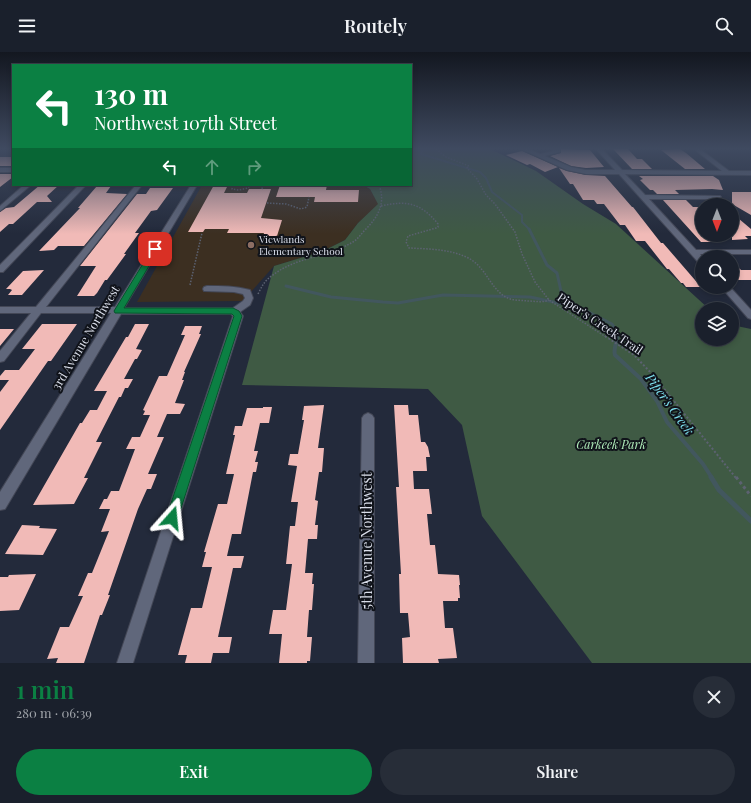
<!DOCTYPE html>
<meta charset="utf-8">
<style>
:root{--surface:#1a202c;--page:#272d38;--text:#f1f3f6;--muted:#9fa3a9;--line:#383e48;--accent:#0b8043}
body{margin:0;font-family:"Playfair Display",serif;background:var(--page);color:var(--text);height:100vh;display:flex;flex-direction:column;font-size:15px;white-space:nowrap}
*{box-sizing:border-box;margin:0}
p{font-size:13px;color:var(--muted)}
.icon{flex:none;width:22px;height:22px;fill:none;stroke:currentColor;stroke-width:2;stroke-linecap:round;stroke-linejoin:round}
.map{position:relative;height:611px;overflow:hidden}
.drawer{display:flex;flex-direction:column;background:var(--surface);flex:1}
.drawer>*{flex:none}
.hud{position:absolute;left:12px;top:12px;width:400px;height:122px;border-radius:0px;box-shadow:0 2px 6px #0003,0 0 0 1px var(--line);background:#0b8043;color:#fff;overflow:hidden}
.needle{width:26px;rotate:180deg}
.tools{position:absolute;left:695px;top:146px;display:grid;gap:8px}
.tools a{display:grid;place-items:center;width:44px;height:44px;border-radius:50%;background:var(--surface);box-shadow:0 2px 6px #0003,0 0 0 1px var(--line);font-size:20px}
.pin{position:absolute;display:grid;place-items:center;width:34px;height:34px;color:#fff;margin:-17px;border-radius:8px;box-shadow:0 2px 6px #0006}
.me{position:absolute;width:44px;margin:-22px;rotate:18deg;stroke-linejoin:round;filter:drop-shadow(0 0 3px #0008)}
.turn{display:flex;align-items:center;gap:14px;height:84px;padding:0 16px;font-size:18px}
.turn .icon{width:52px;height:52px;stroke-width:2.5}
.turn b{display:block;font-size:28px;line-height:34px}
.lanes{display:flex;align-items:center;height:38px;padding:0 16px;background:#0003;justify-content:center;gap:20px;direction:ltr}
.lanes .off{opacity:.35}
.round{display:grid;place-items:center;flex:none;width:42px;height:42px;border-radius:21px;background:var(--page)}
.head{display:flex;align-items:center;justify-content:space-between;height:68px;padding:0 16px}
h1{font-size:24px;font-weight:600;line-height:30px;color:var(--accent)}
.primary-button{display:flex;gap:8px;margin-top:auto;padding:8px 16px}
.primary-button a{flex:1;height:46px;border-radius:24px;background:var(--accent);color:#fff;font-size:16px;font-weight:600;line-height:46px;text-align:center}
.primary-button a+a{background:var(--page);color:var(--text)}
header{display:flex;justify-content:space-between;align-items:center;height:52px;padding:0 16px;background:var(--surface);font-size:18px;font-weight:600}
.map>svg:first-child{display:block}
</style>
<header><svg class="icon" aria-label="menu" viewBox="0 0 24 24"><path d="M4 6h16M4 12h16M4 18h16"/></svg>Routely<svg class="icon" aria-label="search" viewBox="0 0 24 24"><circle cx="10" cy="10" r="6"/><path d="M15 15l6 6"/></svg></header>
<div class="map">
<svg width="751" height="611" viewBox="0 0 751 611">
<rect width="100%" height="100%" fill="#232a3b"/>
<path fill="#3c2f21" d="M202,133H363L370,137L379,152L358,171L345,188L323,199L274,214L243,249L137,250Z"/>
<path fill="#3f5a44" d="M411,97H490L536,119L583,152L616,172L709,257H702V287H732V273L751,277V611H592L482,464L462,373L428,337L242,333L274,214L323,199L345,188L358,171L378,152L370,137L363,133H411Z"/>
<g fill="none" stroke-linecap="round" stroke-linejoin="round">
<path stroke="#42575e" stroke-width="2" d="M423,97L421,102L480,120L486,126L492,140L522,163V170L530,178"/>
<path stroke="#42575e" stroke-width="3" d="M529,177L547,213L557,221L561,239L575,253L612,272L616,278L617,285
M286,234L331,245L383,250L398,251L443,243L530,245L577,255"/>
<path stroke="#42575e" stroke-width="4" d="M617,284C617,291 613,297 615,303L641,327L657,349L667,370L703,412L712,426"/>
<path stroke="#42575e" stroke-width="5" d="M711,425L719,438L751,469"/>
</g>
<path fill="#f1bab7" d="M560,97L590,98L604,115L586,116L571,114L550,104L561,101Z
M613,97H628L637,107H642L652,117H632Z
M680,97L686,101L705,117H685L661,98Z
M522,99L558,115L545,120L530,112L527,113L506,103Z
M0,105H13V114H0Z
M559,116L567,119L586,123L605,124L632,155H633L661,191H663L701,235H686L683,231H681L669,217H667L645,189H636L625,173H620L604,152H597L594,148H583L573,132H570Z
M0,122H13V125L0,135Z
M639,124H713L719,128L723,138L712,137L675,138L679,142H657L653,138H650L640,128L643,127Z
M40,133H59L47,144L52,150H37L13,172H9L0,180V160L6,156L14,155Z
M214,133H228L224,141H247L249,137H271L261,166L282,168L277,184H263L264,181H227L229,177H205L203,180H188Z
M280,133H327L326,138H359L358,150H314L315,145H276Z
M97,134H111L106,141L127,142L84,194H58L54,198L39,199L80,156H78Z
M150,136H173L157,158L151,159L135,181H139L124,202H126L107,228H105L97,241L94,244H77L96,214H80L137,142H146Z
M732,140H751V163L732,152Z
M663,148H686L693,155H702V183H709L716,190H701Z
M732,161L751,177V184H745L748,187L732,188Z
M732,209L741,218H751V228H736L732,224Z
M44,218L22,243H8L12,238H10L12,237H6L23,219Z
M42,272H77L51,309H48L0,378V340L9,328H0V324L5,318H19L35,297H22Z
M135,272H149L136,297L142,298L137,307H135L124,327H133L128,336H125L121,345H119L96,390H102L84,426H88L74,452L33,453L80,371H82L90,358H97L107,339H94L126,285H128Z
M185,274H202L199,282H201L184,320H185L182,328H184L175,351L185,352L180,362H167L157,385H164L148,422H157L151,437H147L138,457L108,543H110L102,563H100L84,611H56L58,606L47,607L60,575H69L83,544H78L88,521H92L109,479L101,480L110,457H99L104,447H107L111,439H119L135,397H126L132,385H140L150,363H143L145,359L143,358L159,324H167L185,283H181Z
M0,277H14L0,294Z
M324,353L318,396H324L322,420H319L315,448L318,449L315,473H318L317,487H308L305,521H313L312,532H314L312,558H309L307,585H312L310,609H307V611H279L282,582H269L273,558H286L292,512H286L290,474H295L298,450H291L297,414L288,413L290,402H298L304,368H302L304,354Z
M394,353H408L409,363H418L421,390H425L428,395L430,405H426L427,419H413L414,437H429L432,462H427L430,493H435L438,522L459,523L460,533H459L460,546H458V549H443L445,576H453L457,606L438,607L439,611H403L402,586L410,585L408,561H400L399,522H401L400,505L396,435H399Z
M263,355H272L269,371H260L254,399H258L255,410H258L256,420H253L241,482H232L227,504H244L241,516H233L218,585H232L229,601H213L211,611H185L187,603H178L191,556H202L212,515H202L206,500H204L218,452H227L234,422H226L235,383H233L235,374H242L247,356H263Z
M22,473L40,474L39,476L57,477L43,503L5,502Z
M36,522L19,558L0,559V525H8L9,523Z"/>
<g fill="none" stroke-linecap="round" stroke-linejoin="round">
<defs>
<path id="minor" d="M521,97H528L540,102L553,99L552,97L560,98V100L545,104L571,115L586,118H615L596,97H602L622,118L722,119L694,97H700L729,119H751V123L625,122L645,143L720,144L721,145L718,147H649L696,198H751V202H700L703,205L702,211H699L619,122H586L567,118Z
M0,116H13V120H0Z
M24,133H31L0,159V154Z
M79,133H86L3,220H0V213Z
M136,133H142L46,255H115L191,133H197L124,256H233L243,249L245,246L243,242L234,240L204,239L203,237L204,235L207,234C222,234 235,234 250,238L253,246L250,253L240,260L243,264L133,611H117L233,264L231,262H121L5,457L0,458V440L111,261H41L4,309L0,310V299L31,261H0V255H36Z
M721,235H730L751,258V267L748,266Z
M368,361L372,363L374,366V611H358L362,366L364,363Z"/>
</defs>
<use href="#minor" stroke="#434756" stroke-width="2"/>
<path stroke="#5c6271" stroke-width="1.5" stroke-dasharray="1.5 1.5" stroke-linecap="butt" d="M436,97L446,105L469,114L467,116L477,127L486,143L495,152L515,180L522,202L535,230L549,248L606,285
M233,133L232,137L239,138L248,136L250,133
M262,137L263,133
M267,151L286,152L301,157L307,155L309,145
M381,154C407,148 421,151 438,172V175L436,176L408,184L406,190L409,196C428,197 449,197 466,205C485,213 489,234 504,244C511,249 520,248 528,249C535,249 542,251 549,248
M190,233L202,181
M258,242C262,234 265,228 273,223C296,205 328,205 353,190C358,187 361,182 366,177C378,165 386,151 379,133"/>
<path stroke="#5c6271" stroke-width="2" stroke-dasharray="2 2" stroke-linecap="butt" d="M605,284L634,303L653,323L736,426"/>
<path stroke="#5c6271" stroke-width="3" stroke-dasharray="3 3" stroke-linecap="butt" d="M736,425L751,444"/>
<use href="#minor" fill="#60677b" fill-rule="evenodd"/>
</g>
<linearGradient id="sky" x2="0" y2="1"><stop stop-color="#131720"/><stop offset="0.53" stop-color="#3f4a60"/><stop offset="1" stop-color="#3f4a60" stop-opacity="0"/></linearGradient>
<rect width="751" height="182" fill="url(#sky)"/>
<path fill="#0b8043" stroke="#07532c" d="M155,195L159,197L124,256H233L239,259L242,264L178,466L177,470L172,472L168,470L166,466L234,264L232,262L115,261L114,259L152,197Z"/>
<circle fill="#8d6e63" stroke="#10131a" stroke-width="1.5" cx="251" cy="193" r="4"/>
<g text-anchor="middle" stroke-width="4" stroke-linejoin="round" paint-order="stroke">
<g font-size="10" fill="#dbdfeb" stroke="#10131a" text-anchor="start">
<text x="259" y="191">Viewlands<tspan x="259" dy="12">Elementary School</tspan></text>
</g>
<g font-size="12" fill="#dbdfeb" stroke="#10131a">
<text transform="translate(600 272) rotate(34)" y="4">Piper's Creek Trail</text>
<text transform="translate(86 286) rotate(-59)" y="4">3rd Avenue Northwest</text>
</g>
<g font-size="12" font-style="italic" fill="#afecb9" stroke="#10131a">
<text x="611" y="397">Carkeek Park</text>
</g>
<g font-size="13" font-style="italic" fill="#7ddfed" stroke="#10131a">
<text transform="translate(670 352) rotate(54)" y="5">Piper's Creek</text>
</g>
<g font-size="14" fill="#dbdfeb" stroke="#10131a">
<text transform="translate(367 489) rotate(-90)" y="5">5th Avenue Northwest</text>
</g>
</g>
</svg>
<div class="tools">
<a><svg class="needle" viewBox="-14 -14 28 28"><path d="M0-13l5 13h-10z" fill="#e53935"/><path d="M0 13l5-13h-10z" fill="#9fa3a9"/></svg></a>
<a><svg class="icon" aria-label="search" viewBox="0 0 24 24"><circle cx="10" cy="10" r="6"/><path d="M15 15l6 6"/></svg></a>
<a><svg class="icon" aria-label="layers" viewBox="0 0 24 24"><path d="M12 4l9 5-9 5-9-5zM3 14l9 5 9-5"/></svg></a>
</div>
<div class="pin" style="left:155px;top:197px;background:#d93025"><svg class="icon" aria-label="arrive" viewBox="0 0 24 24"><path d="M6 21V4h12l-3 4 3 4H6"/></svg></div>
<svg class="me" style="left:172px;top:466px" viewBox="-20 -20 40 40"><path d="M0-17L14 15 0 8-14 15z" fill="#0b8043" stroke="#fff" stroke-width="4"/></svg>
<div class="hud">
<div class="turn"><svg class="icon" aria-label="left" viewBox="0 0 24 24"><path d="M17 20v-9H6M10 6l-5 5 5 5"/></svg><div><b>130 m</b>Northwest 107th Street</div></div>
<div class="lanes"><svg class="icon" aria-label="left" viewBox="0 0 24 24"><path d="M17 20v-9H6M10 6l-5 5 5 5"/></svg><svg class="icon off" aria-label="ahead" viewBox="0 0 24 24"><path d="M12 20V5M6 11l6-6 6 6"/></svg><svg class="icon off" aria-label="right" viewBox="0 0 24 24"><path d="M7 20v-9h11M14 6l5 5-5 5"/></svg></div>
</div>
</div>
<section class="drawer">
<div class="head"><div><h1>1 min</h1><p>280 m · 06:39</p></div><a class="round"><svg class="icon" aria-label="close" viewBox="0 0 24 24"><path d="M6 6l12 12M18 6L6 18"/></svg></a></div>
<div class="primary-button"><a>Exit</a><a>Share</a></div>
</section>
